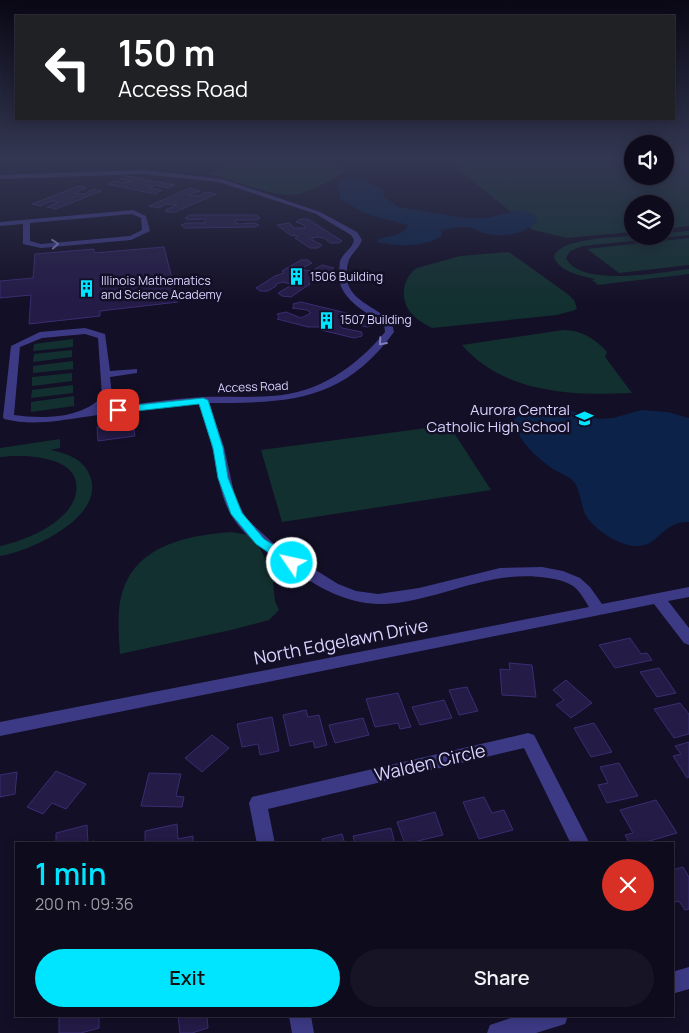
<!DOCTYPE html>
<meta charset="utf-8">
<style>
:root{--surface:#0e0b1c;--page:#171425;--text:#f1f3f6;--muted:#9b9ba3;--line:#2e2b3b;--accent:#00e5ff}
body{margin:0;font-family:Manrope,sans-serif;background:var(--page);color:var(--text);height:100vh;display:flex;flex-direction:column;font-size:19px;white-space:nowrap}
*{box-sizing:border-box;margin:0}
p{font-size:16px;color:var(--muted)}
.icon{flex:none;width:28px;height:28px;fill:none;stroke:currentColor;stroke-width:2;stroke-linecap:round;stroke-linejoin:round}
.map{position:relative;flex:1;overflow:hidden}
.details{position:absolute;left:15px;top:842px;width:659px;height:175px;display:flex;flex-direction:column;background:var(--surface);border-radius:0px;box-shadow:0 2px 12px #0003,0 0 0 1px var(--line)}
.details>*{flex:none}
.guide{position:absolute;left:15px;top:15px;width:660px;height:105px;border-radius:0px;box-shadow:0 2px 12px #0003,0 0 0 1px var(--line);background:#202124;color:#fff;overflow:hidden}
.buttons{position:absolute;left:624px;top:135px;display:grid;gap:10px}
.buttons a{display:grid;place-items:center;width:50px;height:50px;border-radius:50%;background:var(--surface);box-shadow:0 2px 12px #0003,0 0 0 1px var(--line);font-size:25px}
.pin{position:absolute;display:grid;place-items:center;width:42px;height:42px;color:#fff;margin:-21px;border-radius:10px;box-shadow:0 2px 8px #0006}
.me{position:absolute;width:55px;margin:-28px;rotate:304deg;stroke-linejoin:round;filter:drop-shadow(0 0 4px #0008)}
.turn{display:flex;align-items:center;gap:18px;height:105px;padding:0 20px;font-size:22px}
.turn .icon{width:65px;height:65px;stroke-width:2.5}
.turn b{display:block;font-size:35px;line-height:42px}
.round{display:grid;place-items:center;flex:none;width:52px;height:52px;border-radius:26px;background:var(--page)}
.headline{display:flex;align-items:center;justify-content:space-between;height:85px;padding:0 20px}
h1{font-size:30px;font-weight:600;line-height:38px;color:var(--accent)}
.primary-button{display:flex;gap:10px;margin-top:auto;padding:10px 20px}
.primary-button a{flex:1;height:58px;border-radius:30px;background:var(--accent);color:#111;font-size:20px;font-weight:600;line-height:58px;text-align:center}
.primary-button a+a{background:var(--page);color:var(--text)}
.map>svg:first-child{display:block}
</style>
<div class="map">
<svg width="689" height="1033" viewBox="0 0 689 1033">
<rect width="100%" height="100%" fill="#130f26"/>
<path fill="#12302f" d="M249,159C274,159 329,152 347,170C334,178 317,188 302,193C275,201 236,178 208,174L224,165Z
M446,159H632V176H665V159H689V226L665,229V204H632V232L567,238L533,230Z
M689,231V235L583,246L570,251L566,258C579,288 663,272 689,269V274L598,285L592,280L595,279C582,276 559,272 554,257C559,234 645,236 665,236V233Z
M689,238V265L619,273L587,249Z
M509,252L569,295L574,300L577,308L575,310L557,315L432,328C425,324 417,320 412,314C399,300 402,278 417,268L460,256Z
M563,330C582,330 595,339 607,352L605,357L632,393C573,396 503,393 462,345Z
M73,339V347L33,351L34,344Z
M72,350V357L33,362L34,354Z
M73,361V369L33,373V366Z
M72,373V381L32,386V377Z
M73,385V393L31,398L32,390Z
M74,396V406L31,412V402Z
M449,425L491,490L282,522L261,450Z
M60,439V448L50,450C66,453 84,459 90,476C106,517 31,551 0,556V546C25,541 71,522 76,493C83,455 24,454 0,457V448Z
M231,532L254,536L272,573L275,601L279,610L269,620L231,630L120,654C119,640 118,625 119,611C124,549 179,536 231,532Z"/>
<path fill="#0c2248" d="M350,177L368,182L384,191L383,196L398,207L464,218H487L519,210L533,214L538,221C523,235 502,238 483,233C479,232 476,229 472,228C463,225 450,229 441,230L442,236C424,247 398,247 377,242L378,239C388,236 404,236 408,225L366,214L340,199L338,183Z
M555,409L572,411L599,419L613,418L641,410L668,412L689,418V522C661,521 659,548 635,546C618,545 593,529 585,514C581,504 580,489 573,481C568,476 560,473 553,469C536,457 517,441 514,419L522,413Z"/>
<path fill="#241b47" stroke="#3b2d73" d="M128,176L152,181L175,185L167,188L156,185L149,188L162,190L155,194L107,184L114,181L124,183L133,181L120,179Z
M79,186L86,188L74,193L85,194L93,189L101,191L56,209L47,207L59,202L51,201L41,206L32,204Z
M190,188L200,191L189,195L199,196L206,192L216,194L175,212H167L165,210L177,205L166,204L159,208L149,206Z
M189,215H257L260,218L256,220H236L235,223L239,224L255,223L259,225L255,227L184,228L181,225L186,223H205V220L203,219L187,220L185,218Z
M301,219H308L342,241L338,243H330L324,238L319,237L312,238V240L322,245L318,248H310L295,238L298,236L290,235L277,225L289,223L294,228H305L304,225L296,222Z
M164,247L178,302L100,311V316L29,324L31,295L0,298V281L33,278L35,254L94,249V253Z
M301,260H308L312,263L300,269L302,270L314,271L315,269L322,265L334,268L317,279H313L309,283L310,284L291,297L282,296L278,293L290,286V284L283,282L276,284V286L268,291H260L256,288L275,276L284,273L282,271Z
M301,302L375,320V325L367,327L345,322L340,326L342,328L362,332V336L354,338L321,330L319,327H308L277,319L279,317L277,314L286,312L301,318L311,313L307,310L292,308L294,306L293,304Z
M133,422L135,436L98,441L97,427Z
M630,638L641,654L647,653L652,660L615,668L599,645Z
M509,663L532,665L536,697L502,695L500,669L510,670Z
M659,668L676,693L657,697L640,672Z
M566,680L592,703L571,718L556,705L564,700L553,690Z
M467,687L478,711L459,715L449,690Z
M398,693L411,727L400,729L398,723L375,727L366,699Z
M444,700L452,718L420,725L412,707Z
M680,703L689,714V734L674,738L654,709Z
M306,710L308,717L319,715L327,745L315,748L313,741L290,746L283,715Z
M272,717L279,751L260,755L258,744L242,747L237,724Z
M363,718L369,735L335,743L329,725Z
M594,723L612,752L591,757L574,728Z
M212,735L229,748L202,772L185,758Z
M689,742V777L687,778L673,756L681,754L675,746Z
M619,763L638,796L607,803L598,785L608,783L600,767Z
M56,771L86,784L66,809L52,803L43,814L27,807Z
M17,772L15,794L0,797V775Z
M149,773L181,774L176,796L184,797L182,807L141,806Z
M484,797L492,813L504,810L513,830L479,839L463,802Z
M656,800L677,833L639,844H630L625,835L633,833L620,810Z
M435,812L443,835L405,844L397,822Z
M177,824L178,839L193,836V844H145V831Z
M87,825L88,843L94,841V844H56V833Z
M391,828L395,844H355L353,836Z
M342,834L345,844H323L322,839Z
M683,867L689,877V909L685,910L679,901L672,903V870Z
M59,1016H99V1028L81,1033H59Z
M178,1016H207L208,1028L192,1033H180Z"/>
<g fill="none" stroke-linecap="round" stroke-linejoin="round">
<path fill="#3d3a85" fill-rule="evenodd" d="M143,170L222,179L320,212L357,232L362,240C359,249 350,254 348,263C339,300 373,303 392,323L394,332C343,402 288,403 209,403L224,447L235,497L246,518L274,544L338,584L356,591L378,594L419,588L500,568L542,567L563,571L580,578L590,587L602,604L689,587V597L668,601L689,628V645L684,643L654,604L0,736V722L589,607C584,599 580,591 573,586C565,581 556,579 548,578C482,567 425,611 366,603C336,599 309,581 284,564C264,550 242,535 230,513C220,495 218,474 214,455C210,437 204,421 199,404C161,406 122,412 84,417C57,421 32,426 4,419L3,417L11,346L40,332L85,328L105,334L110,371L137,369V373L110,377L112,396L101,409C135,404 169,399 203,397C226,396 249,398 272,396C319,393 356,367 385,332L384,324C364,311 336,298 339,270C340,267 339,262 341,259C345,251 352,249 354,240L351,235L316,214L219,182L143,174L0,179V175ZM85,334L98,338L102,396C83,419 41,419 14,415L20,347L42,338Z
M133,210L146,216L150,231L131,240L41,248L23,244V224L0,226V222ZM132,214L141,218L142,230L130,236L41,244L30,241V223Z
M528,733L534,735L590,844H571L524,748L268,809L275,844H257L249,803L252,797Z
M689,967V989L672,994V972Z
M289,1016H311L314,1033H292Z
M517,1016H568L565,1024L536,1033H487L490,1025Z"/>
</g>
<defs><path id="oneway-chevron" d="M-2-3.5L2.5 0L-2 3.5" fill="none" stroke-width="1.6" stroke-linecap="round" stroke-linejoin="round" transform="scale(1.25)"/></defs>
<g stroke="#837fbc">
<use href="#oneway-chevron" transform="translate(55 244) rotate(-5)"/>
<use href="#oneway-chevron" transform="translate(382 342) rotate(131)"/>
</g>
<linearGradient id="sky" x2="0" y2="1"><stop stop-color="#0a0815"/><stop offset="0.52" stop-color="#333752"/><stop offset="1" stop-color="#333752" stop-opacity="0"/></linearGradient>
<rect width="689" height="304" fill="url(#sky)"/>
<path fill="#00e5ff" stroke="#0095a6" d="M203,398L208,400L223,448L228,478L242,513L264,539L297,560L298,563L297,566H288L256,544L231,514L218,478L213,448L199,404L118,413L113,410L118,407Z"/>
<defs>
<symbol id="building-bare" viewBox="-9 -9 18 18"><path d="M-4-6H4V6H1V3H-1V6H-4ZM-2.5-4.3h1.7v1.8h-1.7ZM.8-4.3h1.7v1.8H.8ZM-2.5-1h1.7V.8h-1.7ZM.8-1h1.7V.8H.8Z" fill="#00e5ff" stroke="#130f26" stroke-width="2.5" paint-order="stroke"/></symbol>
<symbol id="school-bare" viewBox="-9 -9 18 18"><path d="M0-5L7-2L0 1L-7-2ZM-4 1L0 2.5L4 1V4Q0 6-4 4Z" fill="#00e5ff" stroke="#130f26" stroke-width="2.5" paint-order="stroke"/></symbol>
</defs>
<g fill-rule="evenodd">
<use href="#building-bare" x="284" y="264" width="25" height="25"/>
<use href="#building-bare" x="74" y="276" width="25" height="25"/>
<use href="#building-bare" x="314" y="308" width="25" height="25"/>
<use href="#school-bare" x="572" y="406" width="25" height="25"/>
</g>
<g text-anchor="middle" stroke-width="5" stroke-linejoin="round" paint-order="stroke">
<g font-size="12" fill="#d9d4ff" stroke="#130f26" text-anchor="start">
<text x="310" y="281">1506 Building</text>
<text x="101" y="285">Illinois Mathematics<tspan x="101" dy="14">and Science Academy</tspan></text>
<text x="340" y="324">1507 Building</text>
</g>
<g font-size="12" fill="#d9d4ff" stroke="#130f26">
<text transform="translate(253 387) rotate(-2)" y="4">Access Road</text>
</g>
<g font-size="15" fill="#d9d4ff" stroke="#130f26" text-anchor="end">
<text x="570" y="415">Aurora Central<tspan x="570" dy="17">Catholic High School</tspan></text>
</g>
<g font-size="18" fill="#d9d4ff" stroke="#130f26">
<text transform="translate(341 642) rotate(-11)" y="6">North Edgelawn Drive</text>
<text transform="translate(430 763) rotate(-13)" y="6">Walden Circle</text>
</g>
</g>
</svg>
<div class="buttons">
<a><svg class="icon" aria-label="sound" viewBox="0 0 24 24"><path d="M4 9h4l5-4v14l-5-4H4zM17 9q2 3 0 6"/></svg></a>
<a><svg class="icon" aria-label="layers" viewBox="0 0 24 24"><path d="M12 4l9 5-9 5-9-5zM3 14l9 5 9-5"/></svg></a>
</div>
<div class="pin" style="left:118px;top:410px;background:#d93025"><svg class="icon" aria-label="arrive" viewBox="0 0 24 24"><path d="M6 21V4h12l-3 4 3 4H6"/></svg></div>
<svg class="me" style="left:292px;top:563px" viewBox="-20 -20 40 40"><circle r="17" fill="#00e5ff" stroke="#fff" stroke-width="3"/><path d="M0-11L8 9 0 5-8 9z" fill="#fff"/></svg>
<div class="guide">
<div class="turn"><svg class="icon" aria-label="left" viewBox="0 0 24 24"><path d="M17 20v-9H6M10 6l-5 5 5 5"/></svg><div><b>150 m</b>Access Road</div></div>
</div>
<section class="details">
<div class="headline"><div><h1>1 min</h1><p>200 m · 09:36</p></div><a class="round" style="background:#d93025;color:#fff"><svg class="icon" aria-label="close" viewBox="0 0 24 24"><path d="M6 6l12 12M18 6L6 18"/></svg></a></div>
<div class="primary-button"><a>Exit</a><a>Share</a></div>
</section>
</div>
